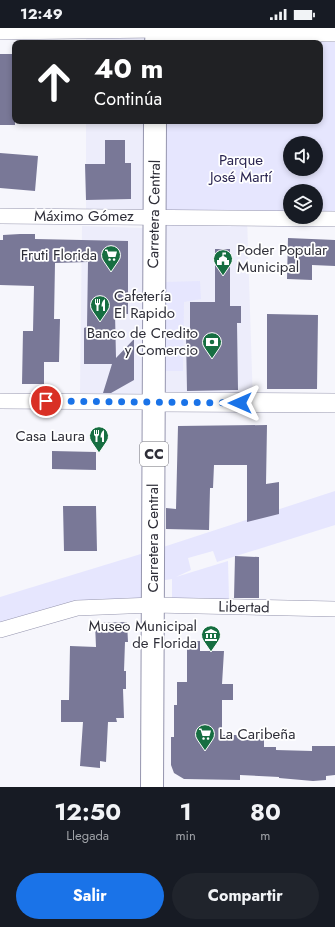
<!DOCTYPE html>
<html lang="es">
<meta charset="utf-8">
<style>
:root{--surface:#171b24;--page:#20242c;--text:#f1f3f6;--muted:#9ea1a6;--accent:#1a73e8}
body{margin:0;font-family:Jost,sans-serif;background:var(--page);color:var(--text);height:100vh;display:flex;flex-direction:column;font-size:15px;white-space:nowrap}
*{box-sizing:border-box;margin:0}
p{font-size:13px;color:var(--muted)}
.icon{flex:none;width:22px;height:22px;fill:none;stroke:currentColor;stroke-width:2;stroke-linecap:round;stroke-linejoin:round}
.map{position:relative;height:759px;overflow:hidden}
.drawer{display:flex;flex-direction:column;background:var(--surface);flex:1}
.drawer>*{flex:none}
.hud{position:absolute;left:12px;top:12px;width:311px;height:84px;border-radius:8px;box-shadow:0 2px 6px #0003;background:#202124;color:#fff;overflow:hidden}
.controls{position:absolute;left:283px;top:108px;display:grid;gap:8px}
.controls a{display:grid;place-items:center;width:40px;height:40px;border-radius:50%;background:var(--surface);box-shadow:0 2px 6px #0003;font-size:20px}
.pin{position:absolute;display:grid;place-items:center;width:34px;height:34px;color:#fff;margin:-17px;border:2px solid #fff;border-radius:50%;box-shadow:0 1px 4px #0007}
.me{position:absolute;width:44px;margin:-22px;rotate:270deg;stroke-linejoin:round;filter:drop-shadow(0 0 3px #0008)}
.turn{display:flex;align-items:center;gap:14px;height:84px;padding:0 16px;font-size:18px}
.turn .icon{width:52px;height:52px;stroke-width:2.5}
.turn b{display:block;font-size:28px;line-height:34px}
.eta{display:flex;justify-content:space-evenly;align-items:center;height:68px;text-align:center}
.eta b{font-size:24px;font-weight:700;line-height:28px}
.button{display:flex;gap:8px;margin-top:auto;padding:8px 16px}
.button a{flex:1;height:46px;border-radius:24px;background:var(--accent);color:#fff;font-size:16px;font-weight:700;line-height:46px;text-align:center}
.button a+a{background:var(--page);color:var(--text)}
.status{display:flex;justify-content:space-between;align-items:center;height:28px;padding:0 20px;background:var(--surface);direction:ltr}
.status svg{height:11px;fill:currentColor}
.map>svg:first-child{display:block}
</style>
<div class="status"><b>12:49</b><svg viewBox="0 0 49 12"><path d="M0 12V9h3v3zM5 12V6h3v6zM10 12V3h3v9zM15 12V0h3v12zM26 1h20v11H26zM47 4h2v5h-2z"/></svg></div>
<div class="map">
<svg width="335" height="759" viewBox="0 0 335 759">
<rect width="100%" height="100%" fill="#f6f6fc"/>
<path fill="#ededfb" d="M157,2L156,15H86V3Z
M86,93H155L247,189L253,375L154,374V188L86,189Z
M82,198L144,200L147,367L80,365Z"/>
<path fill="#e6e6fe" fill-rule="evenodd" d="M157,0L335,3V191L154,188L155,93H320V15H156ZM290,115H316V141H290ZM290,163H316V189H290Z
M200,253L201,271L184,274L183,343H161L165,254Z
M335,463V497L217,534L213,523L188,530L191,542L176,549L228,533L229,571L172,572V551L153,554V577L77,580L0,602V569L154,522Z"/>
<path fill="#797897" d="M0,26H15V97H0Z
M105,112H125V135H131V171L86,172L85,136H105Z
M0,125L38,128L35,163L0,160Z
M20,206H35V211L128,213V286L115,285L116,330L134,311V352L111,365H103L112,336H84V300L87,299L88,234L55,235L54,291H60L59,334H44V356H22L23,303H33L34,258L0,257V212H3V207Z
M288,210L335,212V238L312,237V252L287,251Z
M215,221H230V278H241V295H237L238,362L187,363L186,307H190V274H215Z
M267,286L318,287L317,361H267Z
M267,397L266,456L279,454V486L247,494V437H214L213,460H210L209,502L166,501V480L176,481L178,398Z
M52,423L96,424V442L52,441Z
M63,478H96L97,523H64Z
M235,528L259,529V570H234Z
M127,594L128,614H125L124,643H126V661H123L124,690H116L117,694H108L106,734L100,733V740L80,738L83,694H61V672H69L70,618L96,619L95,595Z
M187,613H200V623H224L222,656H233V672H222V707H240V710L264,711V719H276V722L312,723V718H335V747L326,748V752L313,753L279,750V749L240,747V752L184,751L174,745L171,737V709H174V677H177V654H187Z"/>
<g fill="none" stroke-linecap="round" stroke-linejoin="round">
<defs>
<path id="minor" d="M0,4L157,2
M0,188L335,191
M0,373L154,374
M0,602L77,580L153,577L335,581"/>
<path id="tertiary" d="M154,374L335,375"/>
<path id="secondary" d="M157,2L335,3"/>
<path id="trunk" d="M156,15L157,0
M152,759L155,93"/>
</defs>
<use href="#minor" stroke="#9595ae" stroke-width="16"/>
<use href="#tertiary" stroke="#9595ae" stroke-width="20"/>
<use href="#secondary" stroke="#9595ae" stroke-width="22"/>
<use href="#trunk" stroke="#9595ae" stroke-width="24"/>
<use href="#minor" stroke="#fff" stroke-width="15"/>
<use href="#tertiary" stroke="#fff" stroke-width="19"/>
<use href="#secondary" stroke="#fff" stroke-width="21"/>
<use href="#trunk" stroke="#fff" stroke-width="22"/>
</g>
<g fill="none" stroke-linecap="round" stroke-linejoin="round">
<path stroke="#1a73e8" stroke-width="7" stroke-dasharray="0 12.6" d="M46,373L240,375"/>
</g>
<defs>
<symbol id="supermarket-pin" viewBox="-11 -11 22 30"><path d="M0 17L-7.5 6A9.5 9.5 0 1 1 7.5 6Z" fill="#166e41" stroke="#fff"/><path d="M-6-5.5h2.5l.6 2H6L4.5 2H-2.5L-4.4-4H-6ZM-1.5 3.2a1.3 1.3 0 1 0 .1 0ZM3 3.2a1.3 1.3 0 1 0 .1 0Z" fill="#fff"/></symbol>
<symbol id="civic-pin" viewBox="-11 -11 22 30"><path d="M0 17L-7.5 6A9.5 9.5 0 1 1 7.5 6Z" fill="#166e41" stroke="#fff"/><path d="M-.6-6.5H3V-4.5H.6V-3L4-1V1h2V6H-6V1h2V-1L-.6-3ZM-1.2 2.5V6h2.4V2.5Z" fill="#fff"/></symbol>
<symbol id="restaurant-pin" viewBox="-11 -11 22 30"><path d="M0 17L-7.5 6A9.5 9.5 0 1 1 7.5 6Z" fill="#166e41" stroke="#fff"/><path d="M-5-6h1v4h1v-4h1v4h1v-4h1v5L-1.5 .5V6h-2V.5L-5-1ZM5-6V6H3V1.5H1.5Q1.5-4 5-6Z" fill="#fff"/></symbol>
<symbol id="bank-pin" viewBox="-11 -11 22 30"><path d="M0 17L-7.5 6A9.5 9.5 0 1 1 7.5 6Z" fill="#166e41" stroke="#fff"/><path d="M-6-4H6V4H-6ZM0-2.3a2.3 2.3 0 1 0 0 4.6a2.3 2.3 0 1 0 0-4.6Z" fill="#fff"/></symbol>
<symbol id="museum-pin" viewBox="-11 -11 22 30"><path d="M0 17L-7.5 6A9.5 9.5 0 1 1 7.5 6Z" fill="#166e41" stroke="#fff"/><path d="M0-6L6-3V-2H-6V-3ZM-5-1h2V3h-2ZM-1-1h2V3h-2ZM3-1h2V3H3ZM-6 4H6V6H-6Z" fill="#fff"/></symbol>
</defs>
<g fill-rule="evenodd">
<use href="#supermarket-pin" x="100" y="216" width="22" height="30"/>
<use href="#civic-pin" x="212" y="220" width="22" height="30"/>
<use href="#restaurant-pin" x="89" y="266" width="22" height="30"/>
<use href="#bank-pin" x="201" y="303" width="22" height="30"/>
<use href="#restaurant-pin" x="88" y="397" width="22" height="30"/>
<use href="#museum-pin" x="200" y="596" width="22" height="30"/>
<use href="#supermarket-pin" x="194" y="695" width="22" height="30"/>
</g>
<g text-anchor="middle" stroke-width="3.5" stroke-linejoin="round" paint-order="stroke">
<rect fill="#fff" stroke="#6d6d74" stroke-width="1" x="140" y="414" width="28" height="24" rx="3"/>
<g font-size="14" font-weight="bold" fill="#2e2e38">
<text x="154" y="431">CC</text>
</g>
<g font-size="15" fill="#2b2652" stroke="#fff">
<text x="241" y="137">Parque<tspan x="241" dy="17">José Martí</tspan></text>
</g>
<g font-size="15" fill="#2e2e38" stroke="#fff">
<text transform="translate(154 186) rotate(-89)" y="5">Carretera Central</text>
<text x="84" y="193">Máximo Gómez</text>
<text transform="translate(153 510) rotate(-90)" y="5">Carretera Central</text>
<text transform="translate(244 579) rotate(1)" y="5">Libertad</text>
</g>
<g font-size="15" fill="#2e2e38" stroke="#fff" text-anchor="end">
<text x="237" y="227" text-anchor="start">Poder Popular<tspan x="237" dy="17">Municipal</tspan></text>
<text x="97" y="232">Fruti Florida</text>
<text x="114" y="273" text-anchor="start">Cafetería<tspan x="114" dy="17">El Rapido</tspan></text>
<text x="198" y="310">Banco de Credito<tspan x="198" dy="17">y Comercio</tspan></text>
<text x="85" y="413">Casa Laura</text>
<text x="197" y="603">Museo Municipal<tspan x="197" dy="17">de Florida</tspan></text>
<text x="219" y="711" text-anchor="start">La Caribeña</text>
</g>
</g>
</svg>
<div class="controls">
<a><svg class="icon" aria-label="sound" viewBox="0 0 24 24"><path d="M4 9h4l5-4v14l-5-4H4zM17 9q2 3 0 6"/></svg></a>
<a><svg class="icon" aria-label="layers" viewBox="0 0 24 24"><path d="M12 4l9 5-9 5-9-5zM3 14l9 5 9-5"/></svg></a>
</div>
<div class="pin" style="left:46px;top:373px;background:#d93025"><svg class="icon" aria-label="arrive" viewBox="0 0 24 24"><path d="M6 21V4h12l-3 4 3 4H6"/></svg></div>
<svg class="me" style="left:240px;top:375px" viewBox="-20 -20 40 40"><path d="M0-17L14 15 0 8-14 15z" fill="#1a73e8" stroke="#fff" stroke-width="4"/></svg>
<div class="hud">
<div class="turn"><svg class="icon" aria-label="ahead" viewBox="0 0 24 24"><path d="M12 20V5M6 11l6-6 6 6"/></svg><div><b>40 m</b>Continúa</div></div>
</div>
</div>
<section class="drawer">
<div class="eta">
<div><b>12:50</b><p>Llegada</p></div>
<div><b>1</b><p>min</p></div>
<div><b>80</b><p>m</p></div>
</div>
<div class="button"><a>Salir</a><a>Compartir</a></div>
</section>
